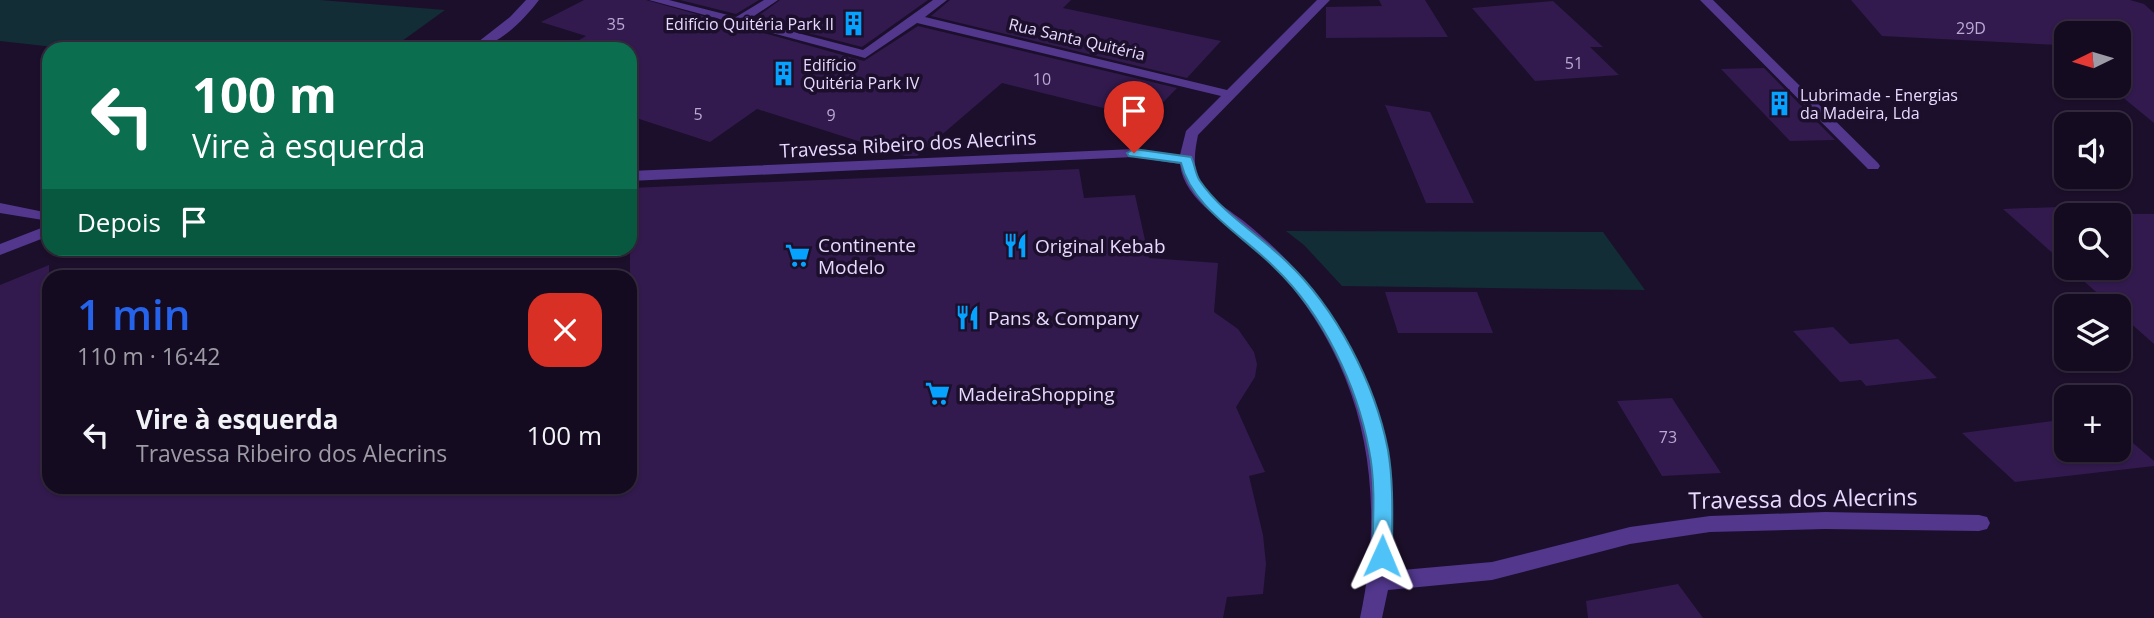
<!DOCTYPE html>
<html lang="pt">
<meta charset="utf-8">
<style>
:root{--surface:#150b20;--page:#22192d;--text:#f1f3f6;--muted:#9d9ba5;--line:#342b3e;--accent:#2563eb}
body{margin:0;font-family:"Open Sans",sans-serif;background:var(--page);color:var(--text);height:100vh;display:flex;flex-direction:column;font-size:26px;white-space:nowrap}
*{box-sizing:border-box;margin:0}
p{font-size:23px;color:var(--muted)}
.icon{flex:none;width:38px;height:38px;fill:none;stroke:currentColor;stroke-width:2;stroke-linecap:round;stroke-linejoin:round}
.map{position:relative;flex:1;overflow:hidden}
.details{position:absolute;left:42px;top:270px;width:595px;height:224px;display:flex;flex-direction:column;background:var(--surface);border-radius:21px;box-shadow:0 2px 5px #0004,0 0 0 2px var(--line)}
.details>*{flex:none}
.hud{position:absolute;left:42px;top:42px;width:595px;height:214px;border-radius:21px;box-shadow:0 2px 5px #0004,0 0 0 2px var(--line);background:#0b6e4f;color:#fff;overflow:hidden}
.needle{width:46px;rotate:265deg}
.fabs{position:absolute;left:2054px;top:21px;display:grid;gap:14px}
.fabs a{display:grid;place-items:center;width:77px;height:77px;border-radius:14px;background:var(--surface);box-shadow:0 2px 5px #0004,0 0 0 2px var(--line);font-size:35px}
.pin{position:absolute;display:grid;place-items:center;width:60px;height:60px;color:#fff;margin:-72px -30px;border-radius:50% 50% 50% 0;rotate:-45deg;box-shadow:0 0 7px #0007}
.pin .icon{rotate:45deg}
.me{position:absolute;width:77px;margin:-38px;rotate:1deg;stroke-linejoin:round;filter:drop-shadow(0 0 5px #0008)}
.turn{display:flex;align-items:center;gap:24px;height:147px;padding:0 35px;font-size:32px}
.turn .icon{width:91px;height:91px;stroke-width:2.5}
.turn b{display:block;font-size:49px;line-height:60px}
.then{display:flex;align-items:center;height:66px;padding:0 35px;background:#0003;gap:14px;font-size:26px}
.round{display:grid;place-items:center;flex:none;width:74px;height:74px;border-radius:21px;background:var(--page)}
.overview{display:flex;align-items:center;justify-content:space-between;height:119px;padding:0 35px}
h1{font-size:42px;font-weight:600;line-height:52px;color:var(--accent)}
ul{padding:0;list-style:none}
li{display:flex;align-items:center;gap:21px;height:91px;padding:0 35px}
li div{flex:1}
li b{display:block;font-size:26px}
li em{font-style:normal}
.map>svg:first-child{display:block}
</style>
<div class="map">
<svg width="2154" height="618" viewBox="0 0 2154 618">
<rect width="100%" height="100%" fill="#1c0f2b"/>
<path fill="#122d36" d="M0,0H320L445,10L391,49H72L0,41Z
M1286,231L1603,232L1645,290L1342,286L1304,245Z"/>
<path fill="#321a4e" d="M584,0H646L864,61L918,26L1177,88L1149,117H1140L1002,83L917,156H905L757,109L710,142L630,116V49H564L586,36L541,22Z
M680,0H759L736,14Z
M780,0H928L862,47L754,19Z
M950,0H1071L1063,8L1221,41L1187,78L931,16Z
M1379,0H1425L1448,37L1326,38V7L1382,6Z
M1851,0H2130L2144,4L2154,13V123L2109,86H2119V33H2067V51L2059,45L1882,36Z
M1553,1L1603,47H1590L1619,75L1535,81L1472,8Z
M1764,68L1835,140L1790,141L1721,69Z
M1385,105L1430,112L1474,203H1426Z
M1079,169L1084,198L1135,195L1149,258L1218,263L1214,312L1238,329L1254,352L1257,364L1255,377L1236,407L1265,472L1249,476L1263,535L1266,564L1263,594L1227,597L1223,618H0V285L49,265V486H630V188Z
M2113,205L2124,214H2154V344L2119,313V306H2112L2069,268H2119V215H2067V266L2003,209Z
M1385,292H1477L1493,333H1398Z
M1833,327L1850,344L1898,339L1937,378L1866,386L1861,380L1840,382L1793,331Z
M1672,398L1721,473L1662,476L1617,401Z
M2067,419V450H2119V431L2154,461V466L2015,482L1962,433Z
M1678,584L1703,618H1588L1586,601Z"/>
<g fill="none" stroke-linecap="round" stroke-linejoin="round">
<path fill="#52378d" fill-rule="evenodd" d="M526,0H539C523,21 496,49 469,49L510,17Z
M649,0H669L736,17L764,0H778L748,20L863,50L933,0H947L925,17L1227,90L1317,0H1330L1198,135C1195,150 1192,167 1200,182C1211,201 1235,213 1251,227C1288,258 1321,294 1344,336C1385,409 1398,489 1391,571L1492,562L1630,527L1710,516L1825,512L1979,515L1987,517L1990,523L1987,529L1979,531L1825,529L1710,532L1630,544L1492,580L1388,590L1382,618H1360C1390,479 1361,348 1256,248C1230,224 1184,202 1180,164L1134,157L630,181V171L1134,149L1180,155L1186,131L1221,96L917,23L865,58Z
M1700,0H1713L1878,163L1880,166L1878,169H1868Z
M0,203L49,213V221L0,213Z
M49,225V236L0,255V244Z"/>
</g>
<path fill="#4fc3f7" stroke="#337fa1" stroke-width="2" d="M1134,149L1191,157C1195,164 1195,174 1200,181C1222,213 1259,235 1286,261C1336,308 1375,383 1388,450C1394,485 1392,522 1392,556L1389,562H1375L1372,556C1373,522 1376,484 1369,450C1357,385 1323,314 1275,268C1244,236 1192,208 1181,163L1129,156L1127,153Z"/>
<defs>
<symbol id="building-bare" viewBox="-9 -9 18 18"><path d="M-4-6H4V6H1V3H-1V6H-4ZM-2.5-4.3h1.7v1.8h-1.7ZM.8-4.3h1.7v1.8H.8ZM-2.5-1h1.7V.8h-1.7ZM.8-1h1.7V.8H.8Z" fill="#05a3ff" stroke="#1c0f2b" stroke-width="2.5" paint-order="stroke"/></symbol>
<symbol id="restaurant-bare" viewBox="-9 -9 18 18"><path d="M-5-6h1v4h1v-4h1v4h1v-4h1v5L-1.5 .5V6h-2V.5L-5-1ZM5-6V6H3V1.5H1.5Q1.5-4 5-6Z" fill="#05a3ff" stroke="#1c0f2b" stroke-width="2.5" paint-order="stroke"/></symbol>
<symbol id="supermarket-bare" viewBox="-9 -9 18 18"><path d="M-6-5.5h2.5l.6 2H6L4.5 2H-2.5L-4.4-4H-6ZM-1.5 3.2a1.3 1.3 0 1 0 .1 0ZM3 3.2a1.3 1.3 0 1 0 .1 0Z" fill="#05a3ff" stroke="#1c0f2b" stroke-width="2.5" paint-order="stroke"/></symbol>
</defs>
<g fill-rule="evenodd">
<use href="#building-bare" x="836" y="6" width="35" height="35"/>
<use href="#building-bare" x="766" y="56" width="35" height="35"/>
<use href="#building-bare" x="1762" y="86" width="35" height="35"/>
<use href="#restaurant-bare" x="998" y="228" width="35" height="35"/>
<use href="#supermarket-bare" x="780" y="238" width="35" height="35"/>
<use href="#restaurant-bare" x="950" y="300" width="35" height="35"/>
<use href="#supermarket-bare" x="920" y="376" width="35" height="35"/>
</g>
<g text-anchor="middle" stroke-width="7" stroke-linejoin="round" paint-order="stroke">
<g font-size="16" fill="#baa9d3">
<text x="616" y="30">35</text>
<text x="1971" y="34">29D</text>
<text x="1574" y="69">51</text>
<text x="1042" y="85">10</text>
<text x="698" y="120">5</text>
<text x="831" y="121">9</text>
<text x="1668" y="443">73</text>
</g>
<g font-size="16" fill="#e8d9ff" stroke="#1c0f2b" text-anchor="start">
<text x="834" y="30" text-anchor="end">Edifício Quitéria Park II</text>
<text x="803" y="71">Edifício<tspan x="803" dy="18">Quitéria Park IV</tspan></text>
<text x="1800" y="101">Lubrimade - Energias<tspan x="1800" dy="18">da Madeira, Lda</tspan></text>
</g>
<g font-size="16" fill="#e8d9ff" stroke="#1c0f2b">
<text transform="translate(1077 39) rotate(13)" y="6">Rua Santa Quitéria</text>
</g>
<g font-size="19" fill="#e8d9ff" stroke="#1c0f2b">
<text transform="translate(908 144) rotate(-3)" y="7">Travessa Ribeiro dos Alecrins</text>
</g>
<g font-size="19" fill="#e8d9ff" stroke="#1c0f2b" text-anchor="start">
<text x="818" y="252">Continente<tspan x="818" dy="22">Modelo</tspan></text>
<text x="1035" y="253">Original Kebab</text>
<text x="988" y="325">Pans &amp; Company</text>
<text x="958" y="401">MadeiraShopping</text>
</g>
<g font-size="23" fill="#e8d9ff" stroke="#1c0f2b">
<text transform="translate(1803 499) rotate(-1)" y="8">Travessa dos Alecrins</text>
</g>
</g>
</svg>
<div class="fabs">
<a><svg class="needle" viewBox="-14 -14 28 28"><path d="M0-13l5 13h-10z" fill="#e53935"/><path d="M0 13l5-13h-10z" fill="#9d9ba5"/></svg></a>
<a><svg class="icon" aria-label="sound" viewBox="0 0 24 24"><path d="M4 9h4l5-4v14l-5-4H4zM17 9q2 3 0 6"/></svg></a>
<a><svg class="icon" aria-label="search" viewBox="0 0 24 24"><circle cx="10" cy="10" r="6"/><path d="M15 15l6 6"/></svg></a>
<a><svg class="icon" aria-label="layers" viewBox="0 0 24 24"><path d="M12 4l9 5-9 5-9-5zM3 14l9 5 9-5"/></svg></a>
<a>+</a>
</div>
<div class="pin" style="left:1134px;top:153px;background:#d93025"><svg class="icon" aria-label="arrive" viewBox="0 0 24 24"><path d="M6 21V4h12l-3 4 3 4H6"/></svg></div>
<svg class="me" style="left:1382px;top:556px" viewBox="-20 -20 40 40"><path d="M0-17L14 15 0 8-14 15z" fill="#4fc3f7" stroke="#fff" stroke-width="4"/></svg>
<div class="hud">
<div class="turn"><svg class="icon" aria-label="left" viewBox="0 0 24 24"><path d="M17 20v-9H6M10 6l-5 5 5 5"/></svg><div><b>100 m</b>Vire à esquerda</div></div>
<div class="then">Depois<svg class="icon" aria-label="arrive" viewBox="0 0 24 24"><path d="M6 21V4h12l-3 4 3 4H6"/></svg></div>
</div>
<section class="details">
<div class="overview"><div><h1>1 min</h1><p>110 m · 16:42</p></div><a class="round" style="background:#d93025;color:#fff"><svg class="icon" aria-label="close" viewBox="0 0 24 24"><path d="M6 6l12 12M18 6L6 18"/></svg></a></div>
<ul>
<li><svg class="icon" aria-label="left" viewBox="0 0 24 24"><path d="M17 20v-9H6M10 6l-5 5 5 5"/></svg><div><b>Vire à esquerda</b><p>Travessa Ribeiro dos Alecrins</p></div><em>100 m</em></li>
</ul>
</section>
</div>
